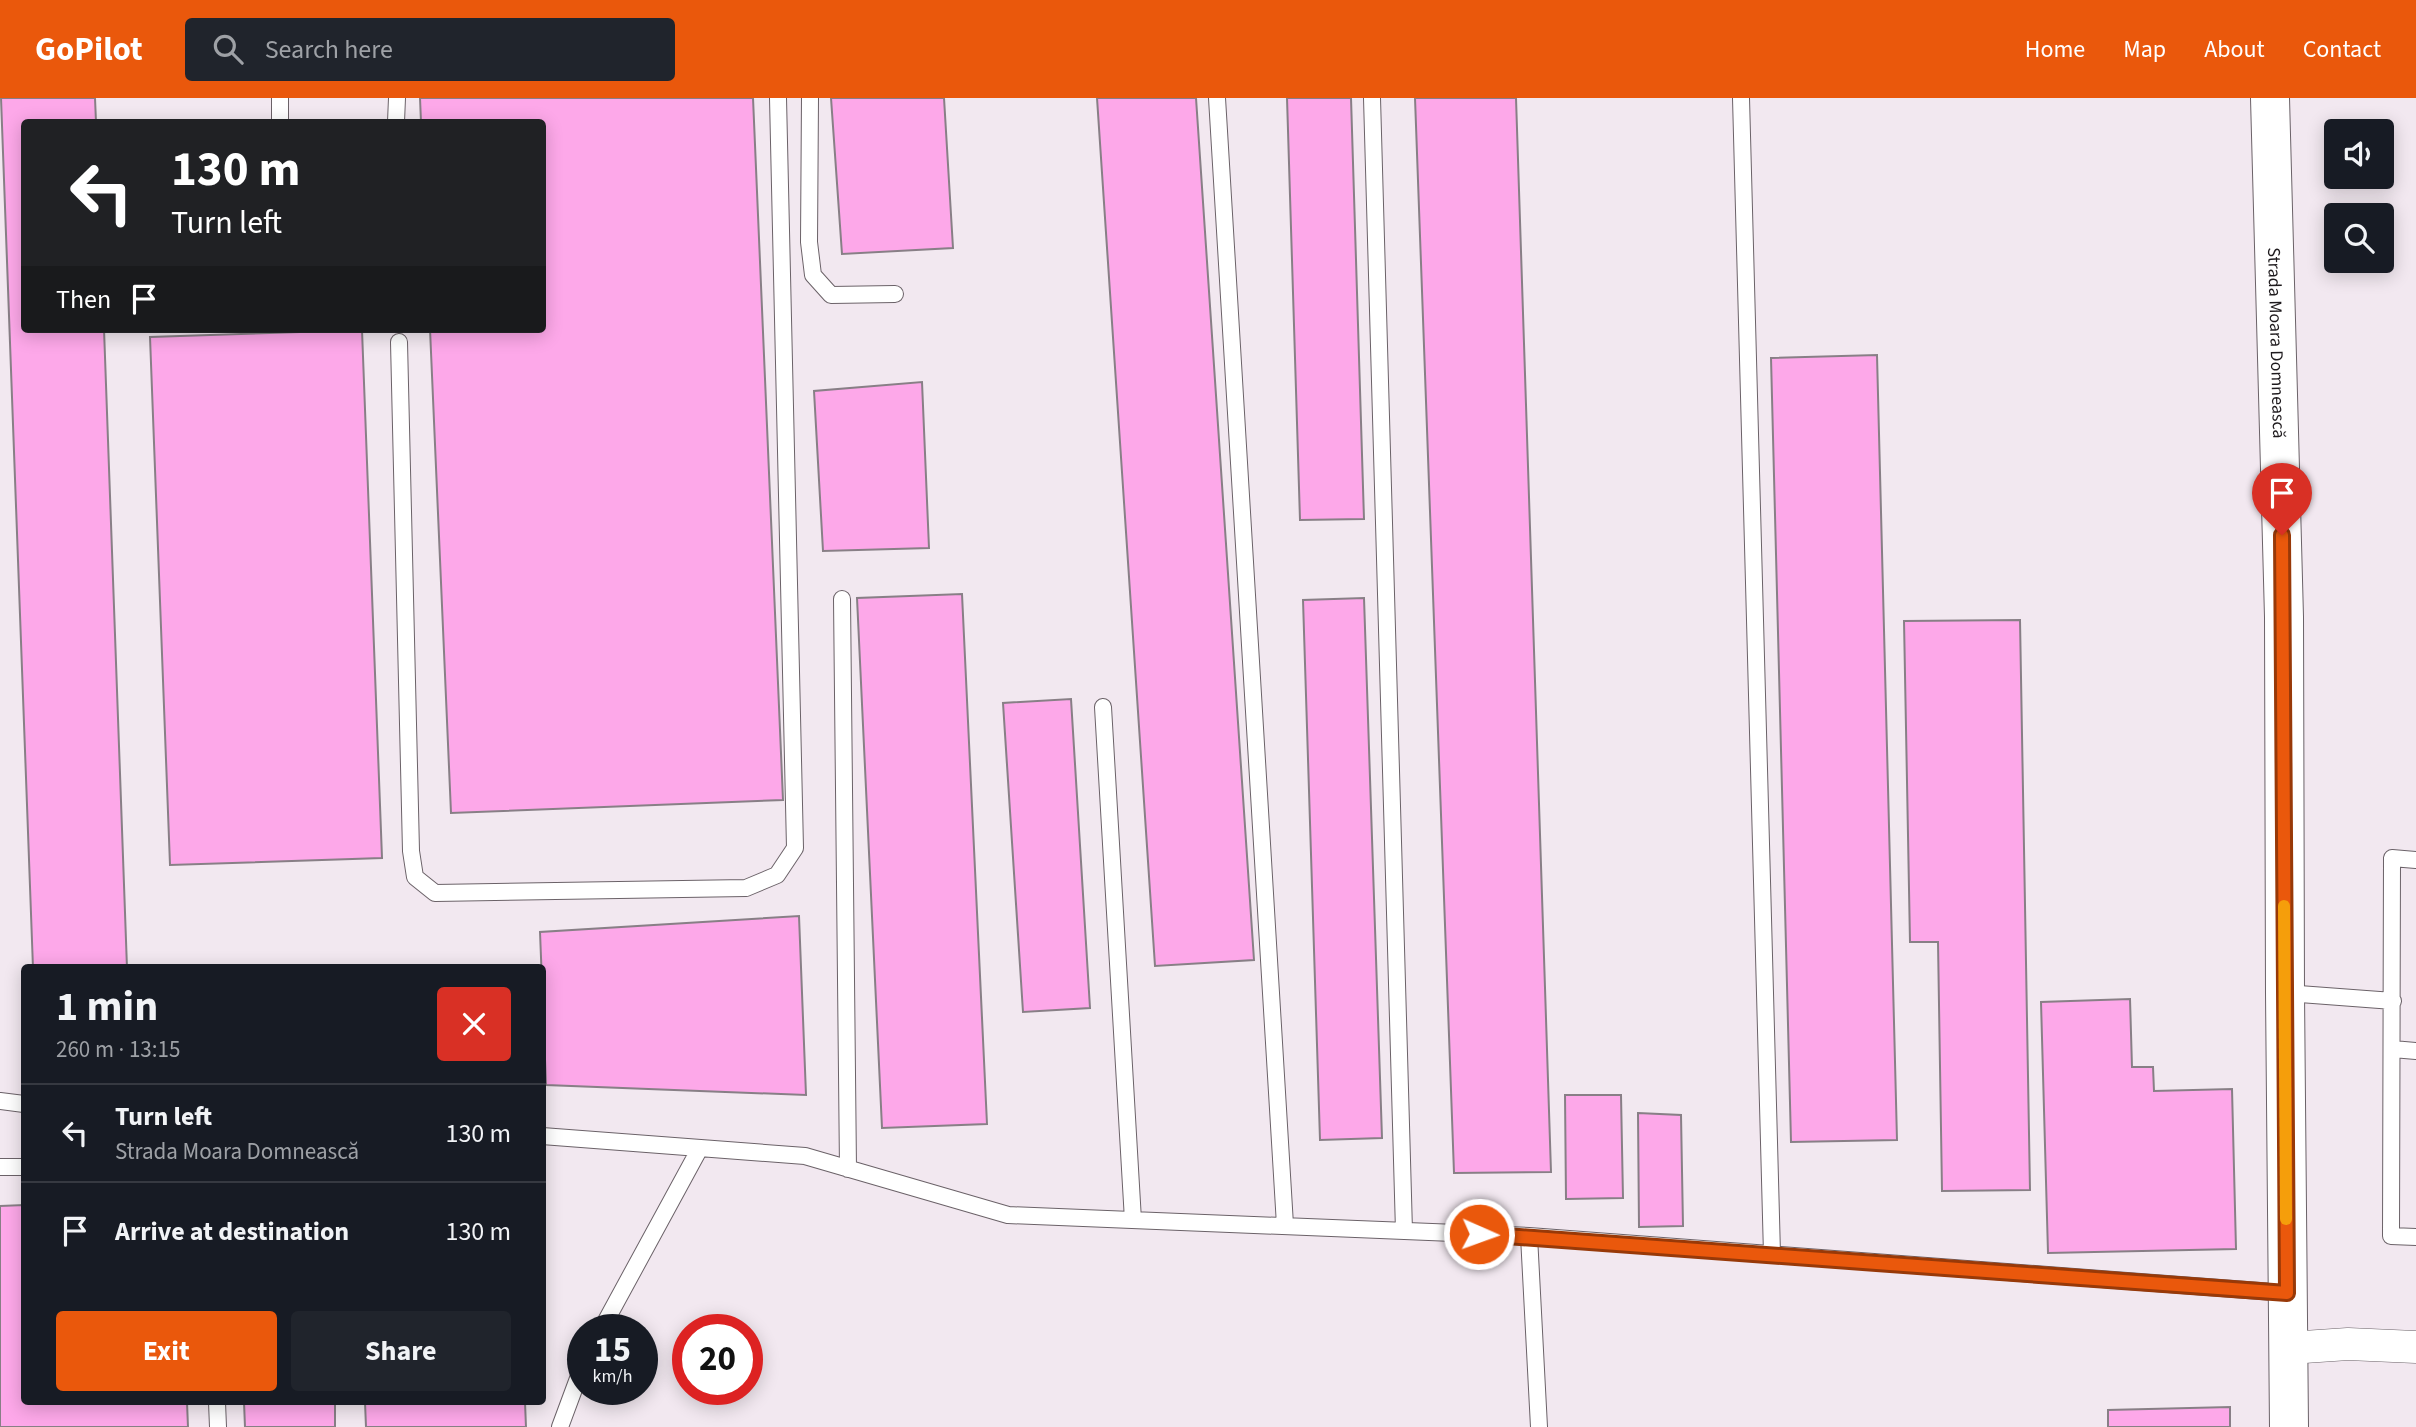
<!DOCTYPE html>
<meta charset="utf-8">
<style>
:root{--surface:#171b24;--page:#20242c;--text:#f1f3f6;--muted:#9ea1a6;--line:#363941;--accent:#ea580c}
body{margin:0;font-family:"Source Sans 3",sans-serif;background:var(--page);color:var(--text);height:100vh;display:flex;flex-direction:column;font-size:26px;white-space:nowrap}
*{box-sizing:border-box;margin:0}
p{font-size:23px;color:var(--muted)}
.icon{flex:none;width:38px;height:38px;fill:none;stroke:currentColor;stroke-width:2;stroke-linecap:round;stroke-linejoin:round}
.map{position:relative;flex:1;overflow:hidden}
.details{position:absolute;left:21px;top:866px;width:525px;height:441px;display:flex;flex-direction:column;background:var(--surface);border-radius:7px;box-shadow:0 4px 18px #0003}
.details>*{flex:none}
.hud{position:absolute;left:21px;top:21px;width:525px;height:214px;border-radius:7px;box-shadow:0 4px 18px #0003;background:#202124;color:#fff;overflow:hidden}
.tools{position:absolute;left:2324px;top:21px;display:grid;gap:14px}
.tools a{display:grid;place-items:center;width:70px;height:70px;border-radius:7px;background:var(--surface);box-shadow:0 4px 18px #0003;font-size:35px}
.speed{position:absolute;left:567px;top:1216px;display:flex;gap:14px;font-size:35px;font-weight:700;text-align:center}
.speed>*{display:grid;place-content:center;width:91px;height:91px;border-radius:50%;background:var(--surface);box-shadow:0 4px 18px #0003;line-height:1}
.speed small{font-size:18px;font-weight:400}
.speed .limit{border:10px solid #d22;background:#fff;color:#111}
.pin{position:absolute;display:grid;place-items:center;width:60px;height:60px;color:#fff;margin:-72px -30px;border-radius:50% 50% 50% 0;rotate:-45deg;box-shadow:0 0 7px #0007}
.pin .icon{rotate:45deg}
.me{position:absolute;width:77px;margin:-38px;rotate:92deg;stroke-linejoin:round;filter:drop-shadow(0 0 5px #0008)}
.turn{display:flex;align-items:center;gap:24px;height:147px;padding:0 35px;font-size:32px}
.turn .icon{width:91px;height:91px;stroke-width:2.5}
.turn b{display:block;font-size:49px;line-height:60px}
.then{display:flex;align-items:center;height:66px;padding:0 35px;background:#0003;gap:14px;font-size:26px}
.round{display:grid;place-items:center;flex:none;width:74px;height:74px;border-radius:7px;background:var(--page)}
.overview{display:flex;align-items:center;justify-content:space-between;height:119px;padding:0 35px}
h1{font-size:42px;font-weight:700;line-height:52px}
.action{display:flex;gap:14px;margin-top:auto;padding:14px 35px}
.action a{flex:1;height:80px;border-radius:7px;background:var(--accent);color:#fff;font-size:28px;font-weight:700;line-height:80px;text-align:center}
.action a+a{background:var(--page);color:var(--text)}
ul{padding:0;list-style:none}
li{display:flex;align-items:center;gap:21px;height:98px;padding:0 35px;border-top:2px solid var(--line)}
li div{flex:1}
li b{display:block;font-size:26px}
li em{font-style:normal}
header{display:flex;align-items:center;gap:42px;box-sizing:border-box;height:98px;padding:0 35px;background:var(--accent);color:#fff}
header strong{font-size:33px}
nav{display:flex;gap:38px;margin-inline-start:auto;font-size:24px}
.search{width:490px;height:63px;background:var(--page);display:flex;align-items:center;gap:18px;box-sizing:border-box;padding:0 24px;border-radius:7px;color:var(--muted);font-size:26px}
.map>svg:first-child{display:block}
</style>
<header>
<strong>GoPilot</strong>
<div class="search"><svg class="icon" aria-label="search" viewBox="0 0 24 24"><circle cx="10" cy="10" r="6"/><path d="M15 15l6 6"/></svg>Search here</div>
<nav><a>Home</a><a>Map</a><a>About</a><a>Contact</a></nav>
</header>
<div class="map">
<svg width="2416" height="1329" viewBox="0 0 2416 1329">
<rect width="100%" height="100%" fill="#f2e8f0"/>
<path fill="#fda8e9" stroke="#887f86" stroke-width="2" d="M1,0H95L96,24H24V231H104L127,870H33Z
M420,0H753L783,702L451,715L430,231H542V24H421Z
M831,0H944L953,150L842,156Z
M1097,0H1196L1254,862L1155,868Z
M1287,0H1351L1364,421L1300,422Z
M1415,0H1516L1551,1074L1454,1075Z
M362,232L382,760L170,767L150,239Z
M1877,257L1897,1042L1791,1044L1771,260Z
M922,284L929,450L823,453L814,293Z
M962,496L987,1026L882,1030L857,500Z
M1364,500L1382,1040L1320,1042L1303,502Z
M2020,522L2030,1092L1942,1093L1938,844H1910L1904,523Z
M1071,601L1090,910L1023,914L1003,605Z
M799,818L806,997L546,987L540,834Z
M2130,901L2132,969H2153L2154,993L2232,991L2236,1151L2048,1155L2041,904Z
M1565,997H1621L1623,1100L1566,1101Z
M1638,1015L1681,1017L1683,1128L1639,1129Z
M24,1107V1304H187L188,1329H0V1108Z
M244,1304H335V1329H245Z
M365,1304H525L526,1329H366Z
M2230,1309V1329H2108V1312Z"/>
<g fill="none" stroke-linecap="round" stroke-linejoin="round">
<defs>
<path id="lane" d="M280,0V24
M810,0L809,144L813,177L831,197L895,196
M1217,0L1285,1127
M1372,0L1404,1133
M1741,0L1772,1156
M396,24L397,0
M399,244L411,753L415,779L435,795L746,790L777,777L795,750L778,0
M842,501L848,1071
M1103,609L1133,1122
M2416,762L2392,760L2391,1138L2416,1139
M2285,895L2393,903
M2393,951L2416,953
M0,1003L24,1006
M542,1038L805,1058L1008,1117L1529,1138L2287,1195
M0,1069H24
M1529,1138L1539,1329
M601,1232L700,1050
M217,1304L218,1329
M560,1329L583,1267"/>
<path id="street" d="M2289,1250L2348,1246L2416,1249"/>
<g id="secondary">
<path id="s1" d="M2270,0L2284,519L2285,895L2289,1329"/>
</g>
</defs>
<use href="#lane" stroke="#6b6268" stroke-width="18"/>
<use href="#street" stroke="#6b6268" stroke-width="33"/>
<use href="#secondary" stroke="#6b6268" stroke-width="40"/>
<use href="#lane" stroke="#fff" stroke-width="16"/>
<use href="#street" stroke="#fff" stroke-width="32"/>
<use href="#secondary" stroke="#fff" stroke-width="38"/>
</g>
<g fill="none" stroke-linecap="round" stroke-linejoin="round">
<defs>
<path id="route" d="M1479,1136L2287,1195L2282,437"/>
</defs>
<use href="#route" stroke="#983908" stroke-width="18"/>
<use href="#route" stroke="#ea580c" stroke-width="12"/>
<path stroke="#f59e0b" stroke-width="12" d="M2284,808L2286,1121"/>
</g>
<g text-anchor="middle" stroke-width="5" stroke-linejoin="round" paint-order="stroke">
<g font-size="18" fill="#1f1b1e" stroke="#fef6fc">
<text dy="6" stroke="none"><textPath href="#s1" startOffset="245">Strada Moara Domnească</textPath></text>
</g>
</g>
</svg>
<div class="tools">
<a><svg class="icon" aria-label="sound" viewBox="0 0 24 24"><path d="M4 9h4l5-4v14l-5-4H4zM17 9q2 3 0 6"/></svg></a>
<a><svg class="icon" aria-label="search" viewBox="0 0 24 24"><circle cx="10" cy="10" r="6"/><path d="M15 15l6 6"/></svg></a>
</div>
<div class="speed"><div>15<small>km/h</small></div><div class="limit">20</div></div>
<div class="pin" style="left:2282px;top:437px;background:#d93025"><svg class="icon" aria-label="arrive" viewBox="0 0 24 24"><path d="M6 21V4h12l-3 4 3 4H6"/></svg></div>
<svg class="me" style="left:1479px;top:1136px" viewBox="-20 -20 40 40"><circle r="17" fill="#ea580c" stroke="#fff" stroke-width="3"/><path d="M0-11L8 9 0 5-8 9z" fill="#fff"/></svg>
<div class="hud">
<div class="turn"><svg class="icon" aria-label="left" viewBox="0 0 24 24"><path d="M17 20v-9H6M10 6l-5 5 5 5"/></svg><div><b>130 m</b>Turn left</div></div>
<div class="then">Then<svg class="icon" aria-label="arrive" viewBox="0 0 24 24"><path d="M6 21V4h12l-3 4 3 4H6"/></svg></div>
</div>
<section class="details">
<div class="overview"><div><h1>1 min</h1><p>260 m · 13:15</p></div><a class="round" style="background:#d93025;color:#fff"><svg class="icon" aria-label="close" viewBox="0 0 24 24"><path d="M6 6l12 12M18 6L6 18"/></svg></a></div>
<ul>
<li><svg class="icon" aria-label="left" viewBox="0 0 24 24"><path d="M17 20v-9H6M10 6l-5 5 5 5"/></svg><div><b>Turn left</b><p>Strada Moara Domnească</p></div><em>130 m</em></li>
<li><svg class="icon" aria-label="arrive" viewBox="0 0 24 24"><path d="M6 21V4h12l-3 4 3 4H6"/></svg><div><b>Arrive at destination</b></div><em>130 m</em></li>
</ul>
<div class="action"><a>Exit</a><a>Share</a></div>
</section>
</div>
